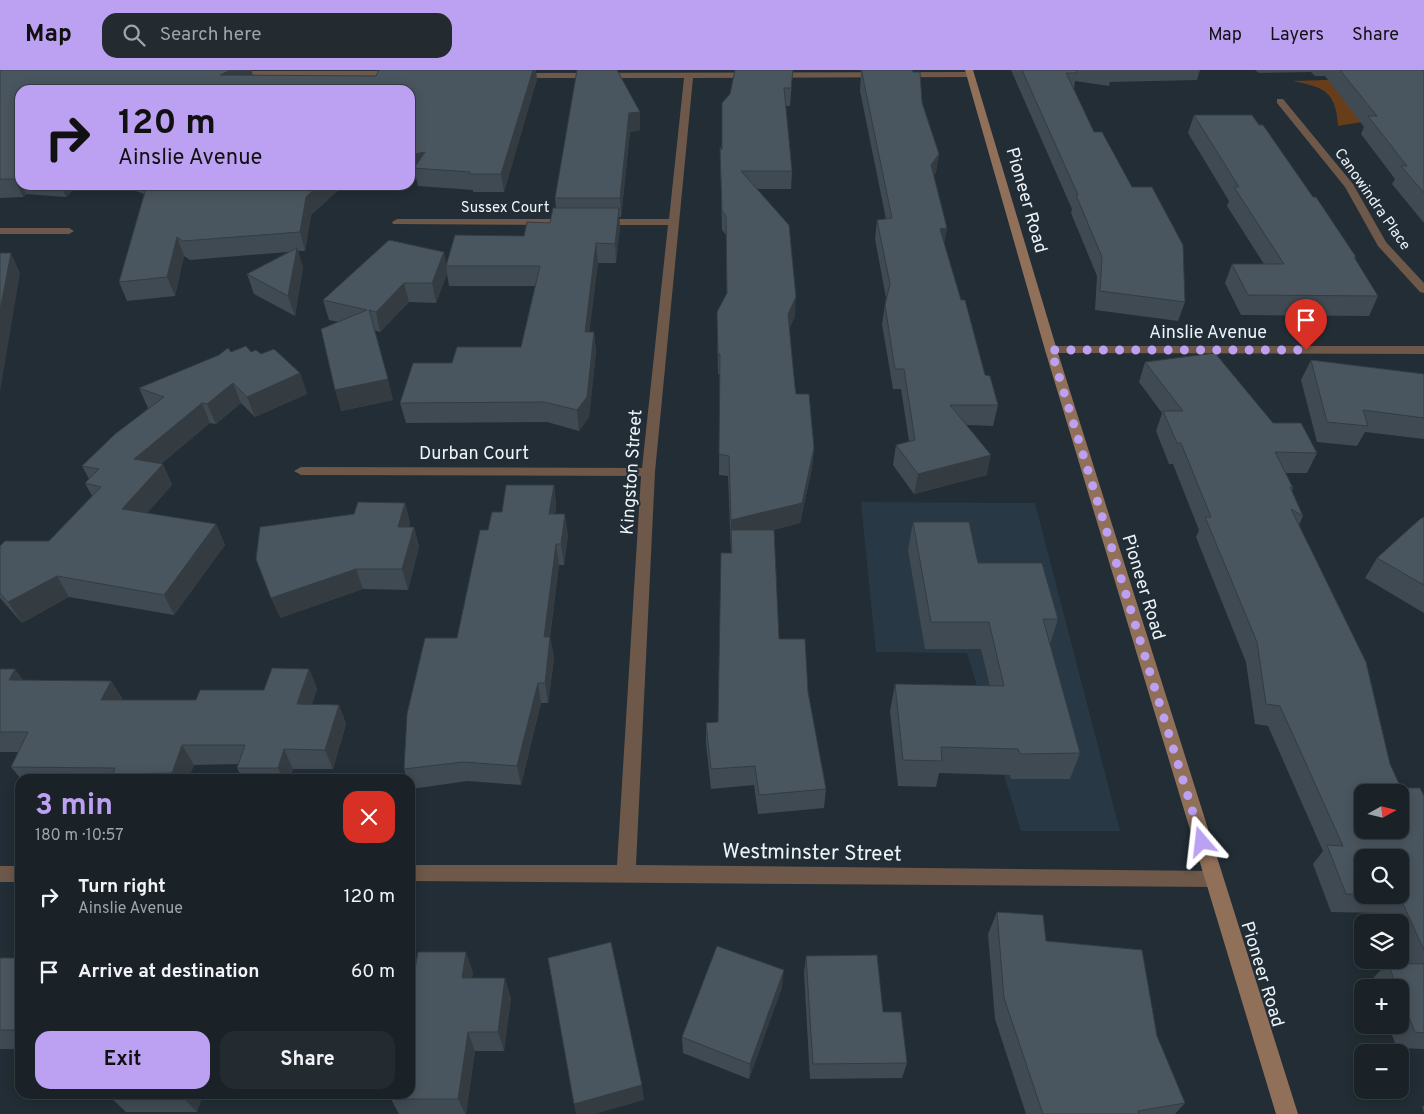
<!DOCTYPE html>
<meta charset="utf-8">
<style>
:root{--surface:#1a2228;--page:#232a30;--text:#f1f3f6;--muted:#9fa4a8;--line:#383f45;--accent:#bca0f2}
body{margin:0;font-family:Overpass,sans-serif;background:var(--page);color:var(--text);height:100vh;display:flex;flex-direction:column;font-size:19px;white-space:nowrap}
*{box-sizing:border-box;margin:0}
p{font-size:16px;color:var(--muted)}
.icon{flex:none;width:28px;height:28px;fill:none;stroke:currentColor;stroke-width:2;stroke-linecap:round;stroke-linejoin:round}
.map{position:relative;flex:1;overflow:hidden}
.panel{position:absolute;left:15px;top:704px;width:400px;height:325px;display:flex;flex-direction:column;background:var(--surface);border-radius:15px;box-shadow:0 2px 12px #0003,0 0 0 1px var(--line)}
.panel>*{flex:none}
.guide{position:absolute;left:15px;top:15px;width:400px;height:105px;border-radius:15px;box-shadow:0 2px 12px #0003,0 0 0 1px var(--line);background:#bca0f2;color:#111;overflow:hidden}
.needle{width:32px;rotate:82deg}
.tools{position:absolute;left:1354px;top:714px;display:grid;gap:10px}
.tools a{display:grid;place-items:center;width:55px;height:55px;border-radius:10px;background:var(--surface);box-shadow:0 2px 12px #0003,0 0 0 1px var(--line);font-size:25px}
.pin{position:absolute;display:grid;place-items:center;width:42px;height:42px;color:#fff;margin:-51px -21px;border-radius:50% 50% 50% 0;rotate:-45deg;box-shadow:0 0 5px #0007}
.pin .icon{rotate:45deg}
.me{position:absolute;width:55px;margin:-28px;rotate:343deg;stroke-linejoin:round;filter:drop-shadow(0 0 4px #0008)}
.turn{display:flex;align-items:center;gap:18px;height:105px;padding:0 20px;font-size:22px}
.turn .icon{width:65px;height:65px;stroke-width:2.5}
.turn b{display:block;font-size:35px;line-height:42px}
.round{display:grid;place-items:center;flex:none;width:52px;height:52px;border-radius:15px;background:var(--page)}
.summary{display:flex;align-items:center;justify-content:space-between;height:85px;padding:0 20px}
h1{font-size:30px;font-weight:700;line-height:38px;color:var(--accent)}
.primary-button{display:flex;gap:10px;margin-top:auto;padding:10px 20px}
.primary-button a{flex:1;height:58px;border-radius:15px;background:var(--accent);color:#111;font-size:20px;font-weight:700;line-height:58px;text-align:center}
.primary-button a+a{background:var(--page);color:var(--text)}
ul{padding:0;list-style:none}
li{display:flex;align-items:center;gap:15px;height:75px;padding:0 20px}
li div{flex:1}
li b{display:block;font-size:19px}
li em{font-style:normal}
header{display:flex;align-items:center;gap:30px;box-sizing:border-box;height:70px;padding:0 25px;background:var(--accent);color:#111}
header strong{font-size:24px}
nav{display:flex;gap:28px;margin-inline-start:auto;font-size:18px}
.search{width:350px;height:45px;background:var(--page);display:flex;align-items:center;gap:12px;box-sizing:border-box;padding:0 18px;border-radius:15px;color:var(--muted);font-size:19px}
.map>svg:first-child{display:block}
</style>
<header>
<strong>Map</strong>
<div class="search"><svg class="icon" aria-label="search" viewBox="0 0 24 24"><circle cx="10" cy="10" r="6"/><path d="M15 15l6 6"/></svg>Search here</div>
<nav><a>Map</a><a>Layers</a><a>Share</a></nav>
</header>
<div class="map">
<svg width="1424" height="1044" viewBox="0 0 1424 1044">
<rect width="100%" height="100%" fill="#222d35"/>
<path fill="#283945" d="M861,432L1035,433L1120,761H1021L967,583L876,582Z"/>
<path fill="#683d1a" d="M1424,7L1416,43L1338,56C1336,21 1324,17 1292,11Z"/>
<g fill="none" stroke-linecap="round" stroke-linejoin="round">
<path fill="#6d5849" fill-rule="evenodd" d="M396,1L400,4L399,6L231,7L227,4L231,1Z
M971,2L974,3V7L693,8L655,402L636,795L1214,801L1221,803L1223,809L1221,815L1214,817L410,811V795H617L641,406L301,405L294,401L301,397L642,398L668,155H599L594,152L599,149H669L684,8H516L512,5L513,3Z
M1277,29H1283L1353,114L1386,172L1424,213V223L1420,222L1378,176L1345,117L1277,33Z
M397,149H571L576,152L571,155L393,154L392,152Z
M0,158H69L74,161L69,164H0Z
M1051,276H1424V284L1047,283L1045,280L1047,277Z
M0,796H20V812H0Z"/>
<path fill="#917059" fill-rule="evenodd" d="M965,0H973L1057,280L1298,1044H1276L1045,280Z"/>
</g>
<path fill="#404a52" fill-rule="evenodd" d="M0,0H251L253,6L537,9L504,122H473V120L418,116L415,103L410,104V20H20V115H99L96,117L77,116L66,127L26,124L23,127L0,128Z
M735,0H793L790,36H786L792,101L791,119H757L795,246L789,259L796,324L814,378L812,398L800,453L773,460L779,569L808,622L826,719L824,738L758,744L754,715L711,719L706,673V653L718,652L731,483L728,406L719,405L720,304H718L717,242L727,224L726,165L722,160L720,77L722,80L730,24Z
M861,0H912L939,84L936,102L934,106L947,158L944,173L961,230L985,305L998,335L993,356L967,355L987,405L914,424L893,395L896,375L909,371L901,319H893L882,254L886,228L875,169L877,150L886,149L860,21L861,1Z
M1011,0H1200L1197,10L1110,12L1109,16L1075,11L1074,19L1094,62L1185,232L1178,251L1095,240L1097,206L1071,143L1072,139Z
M1255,0H1424V153L1392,114L1395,109L1361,64L1364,57L1325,6H1315L1311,2L1259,3Z
M640,42V60L630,62L621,147H619L620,157L616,193H598L589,262H594L596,282L589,347L579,361L547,352L406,353L400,333L452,293L521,277L535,216H449L447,204L436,233L409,232L380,262L374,260L393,330L341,341L339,252L329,250L323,230L444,182L446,194L524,166L550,153L556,138L555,128Z
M1194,45L1259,55L1356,187L1355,190L1378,226L1369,246L1241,245L1225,213L1232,194H1264L1227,136L1229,131L1188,63Z
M120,115H346H344L311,145L305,181H298L303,197L295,246L254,224L247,204L288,182L190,190L184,186L175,226L127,231L119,212L144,124Z
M231,282H251L261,284L300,303L307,324L255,347L241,333L216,354L210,353L161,394H163L172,415L147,443L216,454L225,475L174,545L69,527L22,553L0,528V476L49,471L92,426L85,413L89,409L82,396L148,338L139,318Z
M1311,290L1424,304V369L1365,362L1357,376L1317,372L1301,310Z
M1145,292L1273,353L1317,383L1307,403H1286L1293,418L1292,421L1303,446L1299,455L1390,694L1401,718L1424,726V979L1397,978L1388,955H1400V918H1374L1371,910L1388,893H1405L1400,882V852H1387L1383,843L1331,842L1313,794L1323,781L1268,656L1255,654L1246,592L1196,467L1199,460L1173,394H1169L1156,361L1162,343L1139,312ZM1362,788L1400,825H1362Z
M554,415L556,435L555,444L568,465L564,495H559L550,567L554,588L548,633H541L521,715L468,711L411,719L410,709H407L404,699L457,568L488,460Z
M405,433L410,453L409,457H414L419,477L408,520L363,519L280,548L354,444Z
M1424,447V543L1365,508L1377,488Z
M913,452L978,493L1058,549L1050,574L1080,683L1070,709H1011L1010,705L939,703L936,717L898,716L890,641L895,614L990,616L981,579H925L908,480Z
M0,599L23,610L111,611L123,630H196L264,620L309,599L317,619L312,634L339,635L346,654L333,699H293L290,709H243L237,698L238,694L194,695L188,709H21L11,697L19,682H0Z
M997,842L1046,871L1157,966L1185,1033L1175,1044H1026L995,949L988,864Z
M806,886L883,942L907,993L902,1008L810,1009L804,903Z
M0,888H20V979H0Z
M473,902L472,908L511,928L504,981H475L466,1044H399L391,1029Z
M782,917L749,1009L683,983L682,967Z
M107,1024H203L197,1042H126Z
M1424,1035V1043L1422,1037Z"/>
<path fill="#343c42" d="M231,0H251L254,8L220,5Z
M533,0H536L537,9L504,122L501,104Z
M640,42V60L630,62L621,147L620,128L629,43Z
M425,82L414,98L415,103L410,104V85Z
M939,84L936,102L928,113L931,95Z
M17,106L20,111V115H22L26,124L23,127L15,109Z
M60,115H77V116L66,127Z
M319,115H346H344L311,145L305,181L300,162L306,127Z
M619,138L620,157L616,193L615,174Z
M947,158L943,177L940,159Z
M177,167L184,186L175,226L167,207Z
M596,173L598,193L587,282L585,262Z
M297,178L303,197L295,246L288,226Z
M444,182L447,196H446L447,204L436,233L432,213Z
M11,183L20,203L0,322V241Z
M404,213L409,232L380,262L376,242Z
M796,227L795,246L787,264L788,244Z
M594,262L596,282L589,347L579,361L577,340Z
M300,303L307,324L255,347L247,327Z
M388,309L393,330L341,341L335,320Z
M233,313L241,333L216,354L207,334Z
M202,333L210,353L143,409L134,389Z
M814,378L812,398L800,453L731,471V460L730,471L731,450Z
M991,385L987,405L914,424L918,404Z
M163,394L172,415L132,460L122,439Z
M554,415L556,435L552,465L549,444Z
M405,433L410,453L403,477L398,457Z
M565,444L568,465L564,495L561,474Z
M216,454L225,475L174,545L164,525Z
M414,457L419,477L408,520L402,499Z
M556,474L559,495L547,588L544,567Z
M356,499L363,519L280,548L271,528Z
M57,506L69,527L22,553L8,532Z
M550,567L554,588L548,633L545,613Z
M15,599L30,619L9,610Z
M309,599L317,619L306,654L297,634Z
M111,611L123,631L101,630Z
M538,613L541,633L521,715L517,696Z
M339,635L346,654L333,699L325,680Z
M182,675L194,695L188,709H175L172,703Z
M284,679L293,699L290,709H283L278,698Z
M466,882L473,902L469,928L462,908Z
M784,900L782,917L749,1009L750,994Z
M505,908L511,928L504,981L498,962Z
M468,962L475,981L466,1044H465L458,1029Z
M642,1015L644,1030L595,1044H576L574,1034Z
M180,1024H203L197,1042L180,1025Z"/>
<path fill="#4a565f" stroke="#343c42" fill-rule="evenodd" d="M0,0H231L220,5L376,6L379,0H533L501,104H470V102L414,98L425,82L410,85V20H20V106H17L15,109H0Z
M577,0H617L640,42L629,43L620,128H555Z
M735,0H793L791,18H784L792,101H741L789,155L796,227L788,244L795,318L796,324H809L814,378L802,433L731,450L729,386L719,384L720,284H718L717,242L727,223L726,146L722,141L720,77L722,80V33L730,24Z
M862,0H912L913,2H920L922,33L939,84L931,95L947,158L940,159L961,230H965L985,305L990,306L998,335H950L991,385L918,404L896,375L915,370L904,299H895L885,235L890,214L877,150L892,148L862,3Z
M1022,0H1076L1077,3H1066L1094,62H1102L1132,117H1152L1183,175L1185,232L1100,221L1102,187L1076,125H1078Z
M1340,0H1424V123L1401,96H1407L1368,46H1377Z
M1194,45H1252L1259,55H1263L1313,127H1316L1356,187H1354L1378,226L1248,225L1232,194H1284L1234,117H1239Z
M147,115H319L306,127L300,162L183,171L177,167L167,207L119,212Z
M553,138H619L615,174L596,173L585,262H594L587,327L577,340L544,332L400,333L413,293H452L457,277H521L540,196H446L455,165L524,166L527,152L550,153Z
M389,170L444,182L432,213H404L376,242L369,240L388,309L335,320L321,259L367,240L323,230Z
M297,178L288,226L247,204Z
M0,183H11L0,241Z
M246,276L251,282L256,280L261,284L274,279L300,303L247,327L233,313L207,334L202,333L134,389L163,394L122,439L216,454L164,525L57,506L8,532L0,523V476L5,471H49L101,417L85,413L99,399L82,396L115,364L164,327L139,318L219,285L228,278L231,282Z
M1215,283L1273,353H1301L1317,383L1275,382L1293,418L1290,417L1303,446L1291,439L1366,592L1390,694L1401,718H1420L1424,726V880L1399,825L1400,788H1362V824H1346L1327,775L1343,776L1280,636L1266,634L1257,572L1205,447H1211L1181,373H1177L1163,341H1183L1145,292ZM1362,722H1400V760H1362Z
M1311,290L1424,304V348L1363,340L1368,356L1327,352Z
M506,415H554L549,444H565L561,474H556L544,567H550L545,613H538L517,696L463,692L404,699L407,644L425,568H457L480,460H488L492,442H502Z
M358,432L405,433L398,457H414L402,499H356L271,528L256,489L260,457L354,444Z
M1424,447V515L1377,488L1420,449Z
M913,452H969L978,493H1042L1058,549H1043L1080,683L1020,684L1018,679L941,677L942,691L903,690L895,614L1004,616L989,552H931Z
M731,460H774L779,569H805L808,622L826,719L759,725L755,696L711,699L706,653L718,652L721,483H732Z
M272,598L309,599L297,634L339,635L325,680L284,679L278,698H237L245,675H182L172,703L113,704L115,698L11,697L28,662H0V599H15L9,610L111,611L101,630H196L200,620H264Z
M997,842L1043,845L1046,871L1142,880L1157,966L1185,1033L1138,1041L1139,1044H1043L1004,928Z
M611,872L642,1015L574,1034L548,888Z
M717,876L784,900L750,994L682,967Z
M418,882H466L462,908H505L498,962H468L458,1029H391L392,1024H410V925Z
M877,885L883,942H901L907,993L813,994L806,886Z
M0,888H20V960H0Z
M1388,893L1424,894V963L1415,962L1400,924V918H1397Z
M107,1024H180V1025Z"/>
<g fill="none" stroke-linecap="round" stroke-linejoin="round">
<path stroke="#bca0f2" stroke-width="9" stroke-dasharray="0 16.2" d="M1202,772L1051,280H1306"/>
</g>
<g text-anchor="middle" stroke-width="4" stroke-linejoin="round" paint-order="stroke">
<g font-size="15" fill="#edf4f9" stroke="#222d35">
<text transform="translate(1373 129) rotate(55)" y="5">Canowindra Place</text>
<text x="505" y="142">Sussex Court</text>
</g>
<g font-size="18" fill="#edf4f9" stroke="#222d35">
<text transform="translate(1027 130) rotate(74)" y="6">Pioneer Road</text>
<text x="1208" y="268">Ainslie Avenue</text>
<text x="474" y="389">Durban Court</text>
<text transform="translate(631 402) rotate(-86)" y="6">Kingston Street</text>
<text transform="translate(1144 517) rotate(73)" y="6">Pioneer Road</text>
<text transform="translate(1263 904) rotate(73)" y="6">Pioneer Road</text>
</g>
<g font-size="21" fill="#edf4f9" stroke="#222d35">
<text transform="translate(812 782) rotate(1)" y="7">Westminster Street</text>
</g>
</g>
</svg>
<div class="tools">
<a><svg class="needle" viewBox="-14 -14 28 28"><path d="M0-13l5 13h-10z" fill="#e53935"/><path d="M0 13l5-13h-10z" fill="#9fa4a8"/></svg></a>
<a><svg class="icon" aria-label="search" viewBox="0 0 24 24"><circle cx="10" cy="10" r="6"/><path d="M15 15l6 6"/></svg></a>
<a><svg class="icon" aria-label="layers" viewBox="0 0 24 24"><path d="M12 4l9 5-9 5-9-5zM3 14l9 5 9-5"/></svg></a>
<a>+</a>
<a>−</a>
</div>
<div class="pin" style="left:1306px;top:280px;background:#d93025"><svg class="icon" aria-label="arrive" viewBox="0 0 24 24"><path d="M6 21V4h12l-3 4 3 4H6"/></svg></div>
<svg class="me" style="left:1202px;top:772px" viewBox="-20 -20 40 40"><path d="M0-17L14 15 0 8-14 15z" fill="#bca0f2" stroke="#fff" stroke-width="4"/></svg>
<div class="guide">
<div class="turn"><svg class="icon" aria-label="right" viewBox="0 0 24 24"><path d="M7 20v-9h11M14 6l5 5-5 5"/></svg><div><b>120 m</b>Ainslie Avenue</div></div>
</div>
<section class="panel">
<div class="summary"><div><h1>3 min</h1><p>180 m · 10:57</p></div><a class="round" style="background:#d93025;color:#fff"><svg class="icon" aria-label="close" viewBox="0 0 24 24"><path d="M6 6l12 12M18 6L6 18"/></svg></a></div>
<ul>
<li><svg class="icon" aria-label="right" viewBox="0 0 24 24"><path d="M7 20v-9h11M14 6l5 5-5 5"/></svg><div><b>Turn right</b><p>Ainslie Avenue</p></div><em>120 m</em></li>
<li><svg class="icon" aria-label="arrive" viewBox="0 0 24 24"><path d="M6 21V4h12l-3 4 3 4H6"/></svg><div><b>Arrive at destination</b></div><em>60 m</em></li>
</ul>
<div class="primary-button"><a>Exit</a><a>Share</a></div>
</section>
</div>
